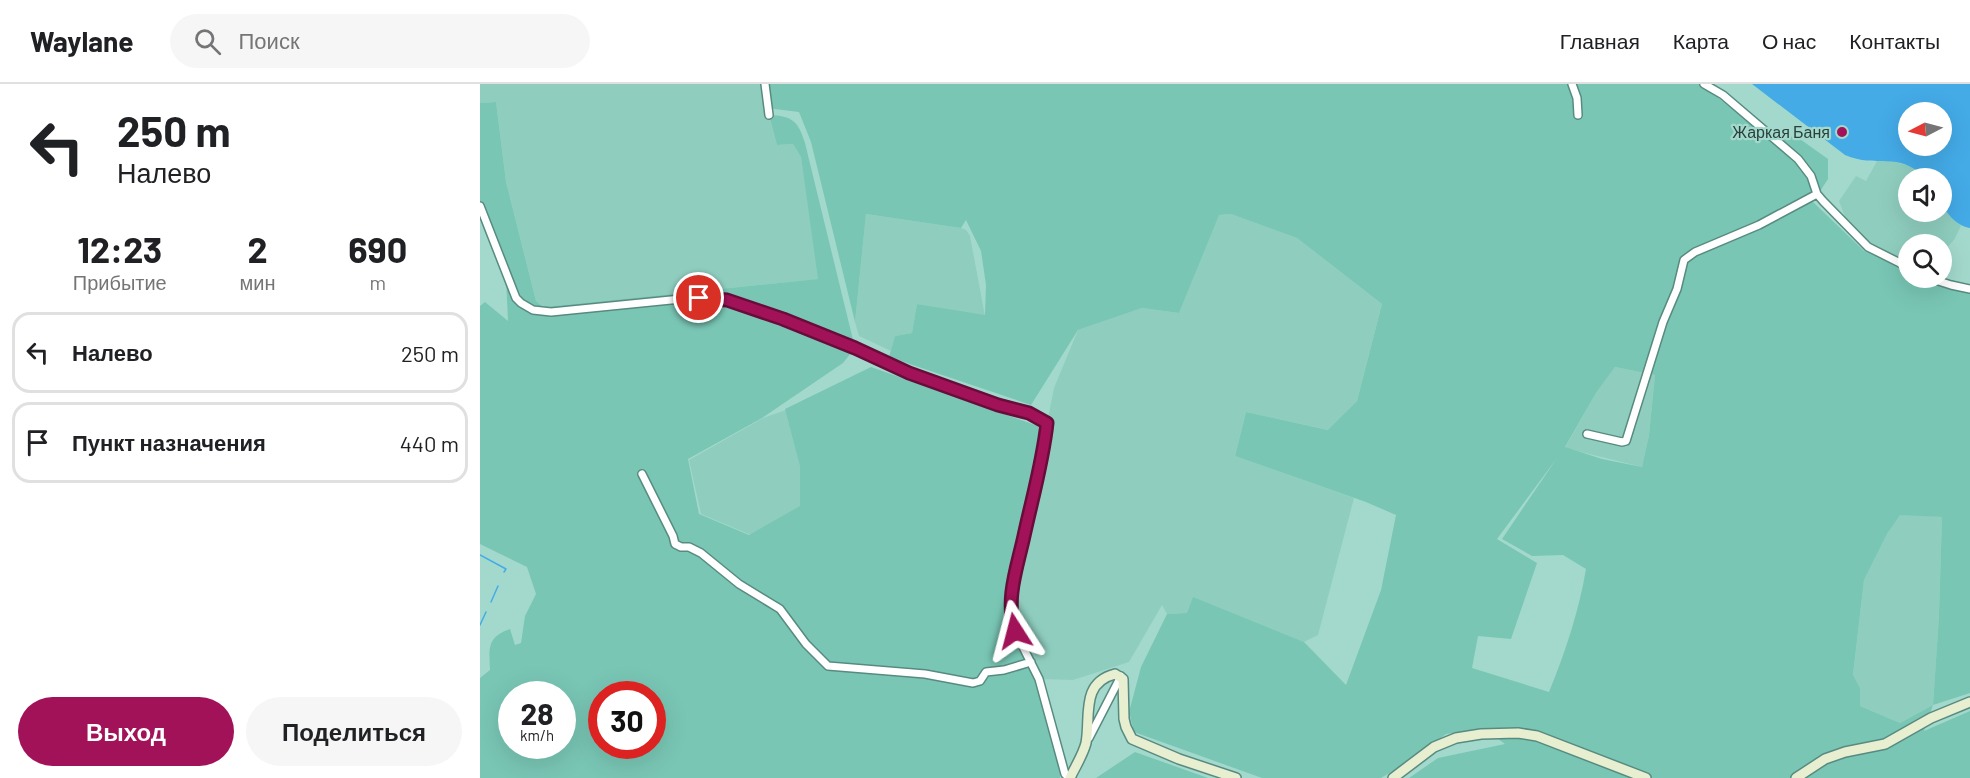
<!DOCTYPE html>
<html lang="ru">
<meta charset="utf-8">
<style>
:root{--surface:#fff;--page:#f6f6f6;--text:#202124;--muted:#757577;--line:#e0e0e0;--accent:#a11259}
body{margin:0;font-family:Barlow,sans-serif;background:var(--page);color:var(--text);height:100vh;display:flex;flex-direction:column;font-size:22px;white-space:nowrap}
*{box-sizing:border-box;margin:0}
p{font-size:20px;color:var(--muted)}
.icon{flex:none;width:33px;height:33px;fill:none;stroke:currentColor;stroke-width:2;stroke-linecap:round;stroke-linejoin:round}
.map{position:relative;flex:1;overflow:hidden}
.panel{display:flex;flex-direction:column;background:var(--surface);width:480px}
.panel>*{flex:none}
.guide{background:#fff;color:var(--text);overflow:hidden}
.needle{width:39px;rotate:264deg}
.fabs{position:absolute;left:1418px;top:18px;display:grid;gap:12px}
.fabs a{display:grid;place-items:center;width:54px;height:54px;border-radius:50%;background:var(--surface);box-shadow:0 6px 24px #0002;font-size:30px}
.speed{position:absolute;left:18px;top:597px;display:flex;gap:12px;font-size:30px;font-weight:700;text-align:center}
.speed>*{display:grid;place-content:center;width:78px;height:78px;border-radius:50%;background:var(--surface);box-shadow:0 6px 24px #0002;line-height:1}
.speed small{font-size:15px;font-weight:400}
.speed .limit{border:9px solid #d22;background:#fff;color:#111}
.pin{position:absolute;display:grid;place-items:center;width:51px;height:51px;color:#fff;margin:-26px;border:3px solid #fff;border-radius:50%;box-shadow:0 2px 6px #0007}
.me{position:absolute;width:66px;margin:-33px;rotate:351deg;stroke-linejoin:round;filter:drop-shadow(0 0 4px #0008)}
.turn{display:flex;align-items:center;gap:21px;height:126px;padding:0 18px;font-size:27px}
.turn .icon{width:78px;height:78px;stroke-width:2.5}
.turn b{display:block;font-size:42px;line-height:51px}
.eta{display:flex;justify-content:space-evenly;align-items:center;height:102px;text-align:center}
.eta b{font-size:36px;font-weight:700;line-height:42px}
.action{display:flex;gap:12px;margin-top:auto;padding:12px 18px}
.action a{flex:1;height:69px;border-radius:36px;background:var(--accent);color:#fff;font-size:24px;font-weight:700;line-height:69px;text-align:center}
.action a+a{background:var(--page);color:var(--text)}
ul{padding:0;list-style:none}
li{display:flex;align-items:center;gap:18px;height:81px;margin:0 12px 9px;padding:0 6px;border:3px solid var(--line);border-radius:18px}
li div{flex:1}
li b{display:block;font-size:22px}
li em{font-style:normal}
header{display:flex;align-items:center;gap:36px;box-sizing:border-box;height:84px;padding:0 30px;background:var(--surface);border-bottom:2px solid var(--line)}
header strong{font-size:28px}
nav{display:flex;gap:33px;margin-inline-start:auto;font-size:21px}
.search{width:420px;height:54px;background:var(--page);display:flex;align-items:center;gap:15px;box-sizing:border-box;padding:0 21px;border-radius:33px;color:var(--muted);font-size:22px}
main{display:flex;flex:1;min-height:0}
.map>svg:first-child{display:block}
</style>
<header>
<strong>Waylane</strong>
<div class="search"><svg class="icon" aria-label="search" viewBox="0 0 24 24"><circle cx="10" cy="10" r="6"/><path d="M15 15l6 6"/></svg>Поиск</div>
<nav><a>Главная</a><a>Карта</a><a>О нас</a><a>Контакты</a></nav>
</header>
<main>
<section class="panel">
<div class="guide">
<div class="turn"><svg class="icon" aria-label="left" viewBox="0 0 24 24"><path d="M17 20v-9H6M10 6l-5 5 5 5"/></svg><div><b>250 m</b>Налево</div></div>
</div>
<div class="eta">
<div><b>12:23</b><p>Прибытие</p></div>
<div><b>2</b><p>мин</p></div>
<div><b>690</b><p>m</p></div>
</div>
<ul>
<li><svg class="icon" aria-label="left" viewBox="0 0 24 24"><path d="M17 20v-9H6M10 6l-5 5 5 5"/></svg><div><b>Налево</b></div><em>250 m</em></li>
<li><svg class="icon" aria-label="arrive" viewBox="0 0 24 24"><path d="M6 21V4h12l-3 4 3 4H6"/></svg><div><b>Пункт назначения</b></div><em>440 m</em></li>
</ul>
<div class="action"><a>Выход</a><a>Поделиться</a></div>
</section>
<div class="map">
<svg width="1490" height="694" viewBox="0 0 1490 694">
<rect width="100%" height="100%" fill="#a3d9cc"/>
<path fill="#8fcebf" d="M0,0H284L287,24L297,61L313,60L321,73L339,195L65,223L56,217L26,98L16,18L0,19Z
M1408,76L1433,83L1446,94H1428V128H1461V116L1466,125L1481,142L1474,156L1461,170V160H1428V180L1393,163L1368,141L1359,117L1376,92L1386,97L1397,77Z
M386,130L481,144L486,146L490,152L505,232L437,220L432,249L415,252L411,267L379,252L375,238Z
M751,130L817,154L902,220L877,317L849,346L766,328L755,372L874,414L838,551L824,558L714,514L707,529L687,530L682,521L649,578L593,596L559,595L535,547L531,518L567,339L574,304L581,287L598,246L662,224L699,229L738,131Z
M1135,283L1175,291L1169,351L1162,383L1085,364L1116,309Z
M306,326L321,382L322,422L271,451L221,430L209,376L283,334Z
M1420,430L1462,433L1459,531L1453,621L1420,639L1380,622V604L1373,592L1384,496L1407,450Z"/>
<path fill="#79c6b5" fill-rule="evenodd" d="M284,0H1220L1277,44L1320,55L1348,75V95L1333,118L1384,167L1428,186V194H1444L1468,204L1490,210V609L1453,621L1444,647L1490,627V694H929L958,674L1025,660L1005,645L966,650L929,677L901,694H782L654,648L649,628L661,583L687,530L707,529L713,513L824,558L866,601L901,506L916,431L886,418L755,372L766,328L848,346L877,317L902,220L817,154L751,130L739,131L699,229L662,224L598,246L551,321L409,273L415,252L432,249L437,220L505,231L506,201L501,167L486,136L481,144L386,130L375,238L331,58L319,28L287,24ZM1135,283L1175,291L1169,351L1162,383L1122,375L1085,363L1116,309ZM1077,374L1022,455L1052,472L1083,471L1106,485C1099,527 1085,569 1069,608L992,584L998,552L1031,555L1057,479L1017,455ZM1420,431L1462,433L1459,531L1453,621L1420,639L1380,622V604L1373,591L1384,496L1407,450Z
M16,18L26,98L56,217L64,223L338,195L321,73L313,60L297,61L289,31C313,32 318,37 325,59L375,264L363,279L282,334L208,375L219,430L269,451L320,422V382L305,325L391,283L558,342L561,353L553,397L531,487L527,531L536,558L556,596L580,682V694H0V594L10,586C9,564 7,553 30,545L35,561L41,559L45,532L56,510L47,483L0,460V222L5,218L28,237L26,193L0,122V19ZM32,610H82V662H32ZM122,610H172V662H122Z
M655,668L728,694H616Z"/>
<path fill="#44abe7" fill-rule="evenodd" d="M1272,0H1490V144C1477,142 1463,128 1461,114C1460,108 1461,101 1461,94H1446C1417,66 1397,85 1365,71ZM1428,28H1461V62H1428Z"/>
<g fill="none" stroke-linecap="round" stroke-linejoin="round">
<path stroke="#44abe7" stroke-width="1.5" d="M0,471L26,485L24,488
M11,518L18,502
M0,541L6,528"/>
<defs>
<path id="street" d="M285,0L289,31
M1092,0L1097,14L1098,31
M1224,0L1243,11L1318,75L1331,92L1337,110L1343,117L1388,163L1428,183
M0,122L36,214L41,219L53,226L71,228L201,215L247,216L335,247L447,296L518,321L549,329L567,339L556,397L535,488L531,529L535,547L559,595L585,690L589,694
M1449,194L1471,201L1490,205
M1107,350L1142,358L1146,357L1183,238L1197,205L1204,176L1215,168L1279,141L1337,110
M162,390L193,452L195,460L201,463H209L221,469L259,500L300,525L326,560L348,582L445,590L493,599L500,597L506,588L524,586L551,578
M609,654L641,592"/>
<path id="secondary" d="M590,694C595,683 603,671 606,659C611,633 600,599 635,590L643,595L644,635L646,643L652,655L699,675L756,694
M913,694L954,663L976,654L1001,650L1038,649L1057,652L1166,694
M1316,694L1345,675L1365,668L1405,660L1451,634L1490,618"/>
</defs>
<use href="#street" stroke="#588b80" stroke-width="10"/>
<use href="#secondary" stroke="#588b80" stroke-width="12"/>
<use href="#street" stroke="#fff" stroke-width="7"/>
<use href="#secondary" stroke="#e8eed0" stroke-width="9"/>
</g>
<g fill="none" stroke-linecap="round" stroke-linejoin="round">
<defs>
<path id="route" d="M219,214L247,216L303,235L375,264L429,289L518,321L549,329L567,339C563,377 552,415 544,452C537,484 525,515 535,547"/>
</defs>
<use href="#route" stroke="#690c3a" stroke-width="15"/>
<use href="#route" stroke="#a11259" stroke-width="10"/>
</g>
<circle fill="#a11259" stroke="#a3d9cc" stroke-width="2" cx="1362" cy="48" r="6"/>
<g text-anchor="middle" stroke-width="4.5" stroke-linejoin="round" paint-order="stroke">
<g font-size="16" fill="#2a403b" stroke="#a3d9cc" text-anchor="end">
<text x="1350" y="54">Жаркая Баня</text>
</g>
</g>
</svg>
<div class="fabs">
<a><svg class="needle" viewBox="-14 -14 28 28"><path d="M0-13l5 13h-10z" fill="#e53935"/><path d="M0 13l5-13h-10z" fill="#757577"/></svg></a>
<a><svg class="icon" aria-label="sound" viewBox="0 0 24 24"><path d="M4 9h4l5-4v14l-5-4H4zM17 9q2 3 0 6"/></svg></a>
<a><svg class="icon" aria-label="search" viewBox="0 0 24 24"><circle cx="10" cy="10" r="6"/><path d="M15 15l6 6"/></svg></a>
</div>
<div class="speed"><div>28<small>km/h</small></div><div class="limit">30</div></div>
<div class="pin" style="left:219px;top:214px;background:#d93025"><svg class="icon" aria-label="arrive" viewBox="0 0 24 24"><path d="M6 21V4h12l-3 4 3 4H6"/></svg></div>
<svg class="me" style="left:535px;top:547px" viewBox="-20 -20 40 40"><path d="M0-17L14 15 0 8-14 15z" fill="#a11259" stroke="#fff" stroke-width="4"/></svg>
</div>
</main>
